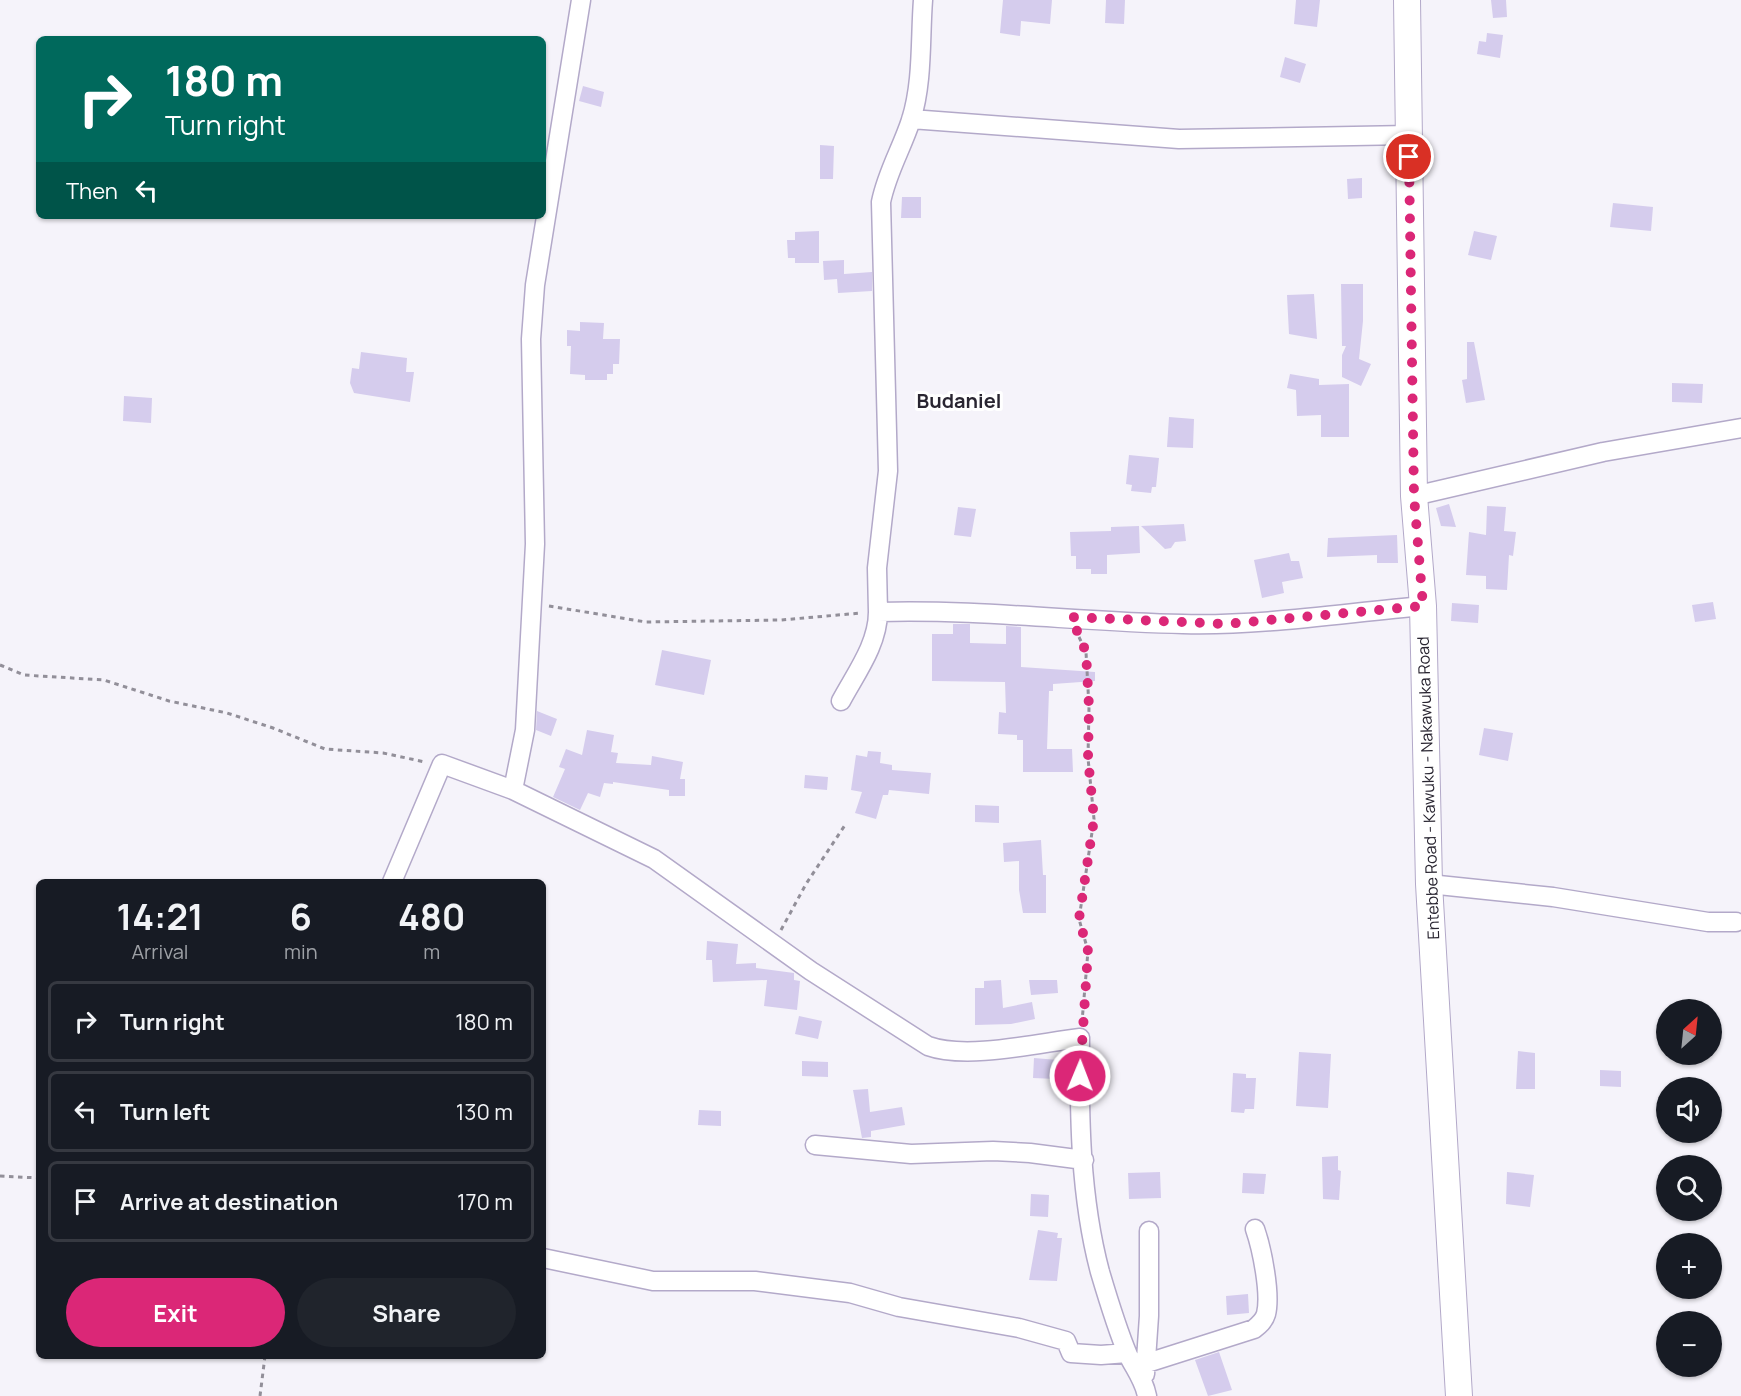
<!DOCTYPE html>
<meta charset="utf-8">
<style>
:root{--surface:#171b24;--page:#20242c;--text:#f1f3f6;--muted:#9ea1a6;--line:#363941;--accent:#db2777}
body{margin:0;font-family:Manrope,sans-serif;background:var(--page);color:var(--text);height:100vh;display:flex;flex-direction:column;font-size:22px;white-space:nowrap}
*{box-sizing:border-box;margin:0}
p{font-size:20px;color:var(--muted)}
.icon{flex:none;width:33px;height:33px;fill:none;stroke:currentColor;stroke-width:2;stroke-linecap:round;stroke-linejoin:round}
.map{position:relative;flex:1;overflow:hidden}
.sheet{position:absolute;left:36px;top:879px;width:510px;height:480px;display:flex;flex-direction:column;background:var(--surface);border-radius:9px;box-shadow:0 2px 4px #0004}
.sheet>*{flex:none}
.hud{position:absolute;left:36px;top:36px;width:510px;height:183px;border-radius:9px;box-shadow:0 2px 4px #0004;background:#00695c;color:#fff;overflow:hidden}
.needle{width:39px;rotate:27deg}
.controls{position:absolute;left:1656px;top:999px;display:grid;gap:12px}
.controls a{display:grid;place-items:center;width:66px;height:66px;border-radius:50%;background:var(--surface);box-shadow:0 2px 4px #0004;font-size:30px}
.pin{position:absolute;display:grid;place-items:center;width:51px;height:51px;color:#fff;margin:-26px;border:3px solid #fff;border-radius:50%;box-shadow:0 2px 6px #0007}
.me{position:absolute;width:66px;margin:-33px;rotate:1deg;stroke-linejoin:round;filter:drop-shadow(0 0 4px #0008)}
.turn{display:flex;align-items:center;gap:21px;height:126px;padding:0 30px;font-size:27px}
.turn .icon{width:78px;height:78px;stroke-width:2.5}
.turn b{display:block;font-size:42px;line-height:51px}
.then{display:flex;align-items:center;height:57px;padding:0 30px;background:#0003;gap:12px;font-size:22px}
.eta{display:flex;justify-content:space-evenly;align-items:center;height:102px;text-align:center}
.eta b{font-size:36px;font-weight:700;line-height:42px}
.action{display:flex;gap:12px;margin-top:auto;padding:12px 30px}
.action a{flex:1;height:69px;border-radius:36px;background:var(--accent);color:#fff;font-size:24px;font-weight:700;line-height:69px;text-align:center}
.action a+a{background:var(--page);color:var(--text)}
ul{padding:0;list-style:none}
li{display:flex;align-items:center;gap:18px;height:81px;margin:0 12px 9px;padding:0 18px;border:3px solid var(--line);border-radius:9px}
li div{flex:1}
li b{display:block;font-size:22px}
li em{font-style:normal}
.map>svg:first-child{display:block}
</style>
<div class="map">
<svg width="1741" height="1396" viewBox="0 0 1741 1396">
<rect width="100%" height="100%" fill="#f5f3fa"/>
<path fill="#d5cced" d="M1003,0H1052L1050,24L1021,21L1020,36L1000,33Z
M1106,0H1125L1124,24L1105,23Z
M1296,0H1320L1317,27L1294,24Z
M1491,0H1506L1507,17L1493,18Z
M1487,33L1503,35L1500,58L1477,54L1479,41L1486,42Z
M1285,57L1306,64L1300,83L1280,77Z
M583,86L604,92L601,107L579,101Z
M820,145L834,146L833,179H820Z
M1362,178V198L1348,199L1347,179Z
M902,197H921V218H901Z
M1613,203L1653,207L1651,231L1610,227Z
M819,231V263H795V258H788L787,240H795V232Z
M1474,231L1497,236L1491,260L1468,255Z
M844,260V274L872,272V291L838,293L837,279L824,280L823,261Z
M1341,284H1363V321L1359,359L1371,364L1361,386L1342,377V355L1346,346H1342Z
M1314,294L1317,339L1289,334L1287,295Z
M580,322L604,323L603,339H620L619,364H613V374H607V380H585V375L570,374L571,346H567V330L580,331Z
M1467,342H1474L1485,400L1466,403L1462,380L1467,379Z
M361,352L407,358L406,372H414L410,402L354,393L350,383L352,368L359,369Z
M1290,374L1319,379V385L1349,384V437H1321V415L1297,416L1296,390L1287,388Z
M1672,383L1703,384L1702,403L1672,402Z
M124,396L152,398L151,423L123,421Z
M1169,417L1194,419L1193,448L1167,447Z
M1129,455L1159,458L1156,487H1152L1151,493L1131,491L1132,485L1126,484Z
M1449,504L1456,527L1441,526L1436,508Z
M1487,506L1506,507L1504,531L1516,532L1513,556L1509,555L1507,590L1486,589V576L1466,575L1469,532L1486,535Z
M958,507L976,509L971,537L954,535Z
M1184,524L1186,541L1175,542L1171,548L1165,549L1141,526Z
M1139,526L1140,553L1107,555V574H1091V569H1076V556H1071L1070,532L1111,531V527Z
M1397,535L1398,563H1377V555L1327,557L1328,538Z
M1289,553L1291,561H1299L1303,578L1282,582L1284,593L1262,598L1254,560Z
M1713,602L1716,619L1695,622L1692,605Z
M1452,603L1479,605L1478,623L1451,621Z
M953,624H970V643L1006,644V626L1021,627V667L1095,672V681L1053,684V691H1049L1047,749H1072L1073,772H1023V740H1017V735L998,734L999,712L1006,713L1005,682L932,681V634H953Z
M662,650L711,660L704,695L655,685Z
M537,711L557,719L551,736L536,730Z
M1484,728L1513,733L1508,761L1479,755Z
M587,730L614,735L611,752L618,753L616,763L651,765L652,756L683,762L680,779H685V796H669V790L613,782V784L604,783L600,797L588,793L580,810L553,797L565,769L559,767L566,749L582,755Z
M868,751L881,752L880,763L892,765V770L931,773L929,794L889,790L888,795H883L876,819L855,813L862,792L851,790L856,755L867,757Z
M805,775L828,777L827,790L804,788Z
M975,805L999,806V823L975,822Z
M1041,840L1043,875H1046V913H1023L1019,890V861L1004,862L1003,843Z
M707,941L738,944L736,964L756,963V968L794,973V980L800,981L797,1010L764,1006L767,980L713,982L712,960H706Z
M1001,980L1003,1008L1032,1002L1035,1019L1011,1024L975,1025V988H984V981Z
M1029,980H1057L1058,993L1031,995Z
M799,1016L822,1021L818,1039L795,1034Z
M1518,1051L1535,1053V1089H1516Z
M1299,1052L1331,1054L1328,1108L1296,1106Z
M1034,1058L1058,1060L1056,1079L1033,1078Z
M802,1061L828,1062V1077L802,1076Z
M1600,1070L1621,1071V1087L1600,1086Z
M1233,1073L1246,1074V1078H1256L1254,1109H1245L1244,1113L1231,1112Z
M868,1089L870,1112L902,1107L905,1125L871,1131V1137L862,1138L853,1090Z
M699,1110L721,1111V1126L698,1125Z
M1338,1156V1170L1341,1171L1339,1200L1323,1199L1322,1157Z
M1160,1172L1161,1198L1129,1199L1128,1173Z
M1507,1172L1534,1175L1530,1207L1506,1204Z
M1243,1173L1266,1174L1264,1194L1242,1193Z
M1031,1194L1049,1195L1048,1217L1030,1216Z
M1038,1230L1058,1233L1057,1238H1062L1057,1281L1029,1280Z
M1248,1294L1249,1313L1227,1315L1226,1296Z
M1219,1352L1232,1390L1208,1396L1195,1360Z"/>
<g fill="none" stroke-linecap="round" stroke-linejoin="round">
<defs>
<path id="minor" d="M911,119L1179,139L1409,135
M1414,496L1603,452L1741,428
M878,612L877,568L888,471L881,202C887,172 902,148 911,120C923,82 920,39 923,0
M841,701C856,673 878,644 878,612C980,609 1081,622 1183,624C1263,626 1343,613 1423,606
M513,790L525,730L535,544L531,339L535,285L581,0
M392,882L442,764L513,790L654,859L811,971L928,1046C967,1060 1038,1043 1080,1038C1079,1115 1080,1197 1100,1272C1108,1299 1117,1329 1128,1355C1135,1369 1144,1380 1147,1396
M1429,884L1553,897L1708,922H1736
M815,1145L911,1154L993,1151L1030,1153L1084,1160
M543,1258L653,1281H755L850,1293L899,1307L1019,1328L1066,1341L1071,1353L1101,1355L1127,1353
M1144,1364L1254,1329C1259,1325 1264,1321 1266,1314C1271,1294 1262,1249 1255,1229
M1145,1374L1149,1316V1231"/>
<path id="secondary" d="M1407,0L1414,496L1423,606L1429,884L1459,1396"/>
</defs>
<use href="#minor" stroke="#b3a9c9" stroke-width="21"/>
<use href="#secondary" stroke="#b3a9c9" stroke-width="28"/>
<path stroke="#928f99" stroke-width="3" stroke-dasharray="4.5 4.5" stroke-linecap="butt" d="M549,606L646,622L781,620L861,613
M1079,637L1086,652L1089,707L1088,758L1094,819L1079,919L1088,951L1082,1022
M0,665L24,675L104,680L169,701L227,713L273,728L325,749L383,753L425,762
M781,930L806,884L845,825
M0,1176L39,1178
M260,1396L265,1356"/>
<use href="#minor" stroke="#fff" stroke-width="18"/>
<use href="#secondary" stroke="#fff" stroke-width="26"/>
</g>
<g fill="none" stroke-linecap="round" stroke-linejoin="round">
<path stroke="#db2777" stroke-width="10" stroke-dasharray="0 18" d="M1080,1076L1088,951L1079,919L1094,819L1088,758L1089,707L1086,652L1071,617L1226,624L1423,606L1414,496L1409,157"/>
</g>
<g text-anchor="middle" stroke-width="6" stroke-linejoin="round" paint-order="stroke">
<g font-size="16" fill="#292531" stroke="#fff">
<text transform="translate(1428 788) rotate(-92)" y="6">Entebbe Road - Kawuku - Nakawuka Road</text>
</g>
<g font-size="20" font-weight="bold" fill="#292531" stroke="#fff">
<text x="959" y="408">Budaniel</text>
</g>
</g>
</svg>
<div class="controls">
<a><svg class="needle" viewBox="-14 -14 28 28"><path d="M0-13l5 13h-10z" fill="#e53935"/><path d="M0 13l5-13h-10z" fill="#9ea1a6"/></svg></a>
<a><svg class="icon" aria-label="sound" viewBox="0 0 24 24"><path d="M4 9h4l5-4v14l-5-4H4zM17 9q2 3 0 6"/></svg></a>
<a><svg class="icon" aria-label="search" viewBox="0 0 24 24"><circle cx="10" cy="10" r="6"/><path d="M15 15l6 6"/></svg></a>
<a>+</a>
<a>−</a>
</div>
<div class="pin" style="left:1409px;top:157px;background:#d93025"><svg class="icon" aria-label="arrive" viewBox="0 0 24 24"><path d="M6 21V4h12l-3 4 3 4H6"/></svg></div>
<svg class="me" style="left:1080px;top:1076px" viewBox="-20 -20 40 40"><circle r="17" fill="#db2777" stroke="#fff" stroke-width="3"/><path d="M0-11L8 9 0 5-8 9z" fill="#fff"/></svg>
<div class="hud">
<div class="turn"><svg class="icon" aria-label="right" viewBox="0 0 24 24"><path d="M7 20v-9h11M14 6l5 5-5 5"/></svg><div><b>180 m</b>Turn right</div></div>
<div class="then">Then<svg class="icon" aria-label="left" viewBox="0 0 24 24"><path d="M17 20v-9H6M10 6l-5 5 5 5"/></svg></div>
</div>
<section class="sheet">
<div class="eta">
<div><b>14:21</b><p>Arrival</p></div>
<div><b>6</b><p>min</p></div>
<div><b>480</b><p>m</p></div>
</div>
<ul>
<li><svg class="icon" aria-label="right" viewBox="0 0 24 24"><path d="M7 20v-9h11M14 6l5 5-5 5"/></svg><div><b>Turn right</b></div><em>180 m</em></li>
<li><svg class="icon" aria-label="left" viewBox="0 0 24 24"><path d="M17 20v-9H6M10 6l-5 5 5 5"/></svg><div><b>Turn left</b></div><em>130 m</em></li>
<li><svg class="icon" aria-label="arrive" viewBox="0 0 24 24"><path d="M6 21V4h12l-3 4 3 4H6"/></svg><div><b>Arrive at destination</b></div><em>170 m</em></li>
</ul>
<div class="action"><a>Exit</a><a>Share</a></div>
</section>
</div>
